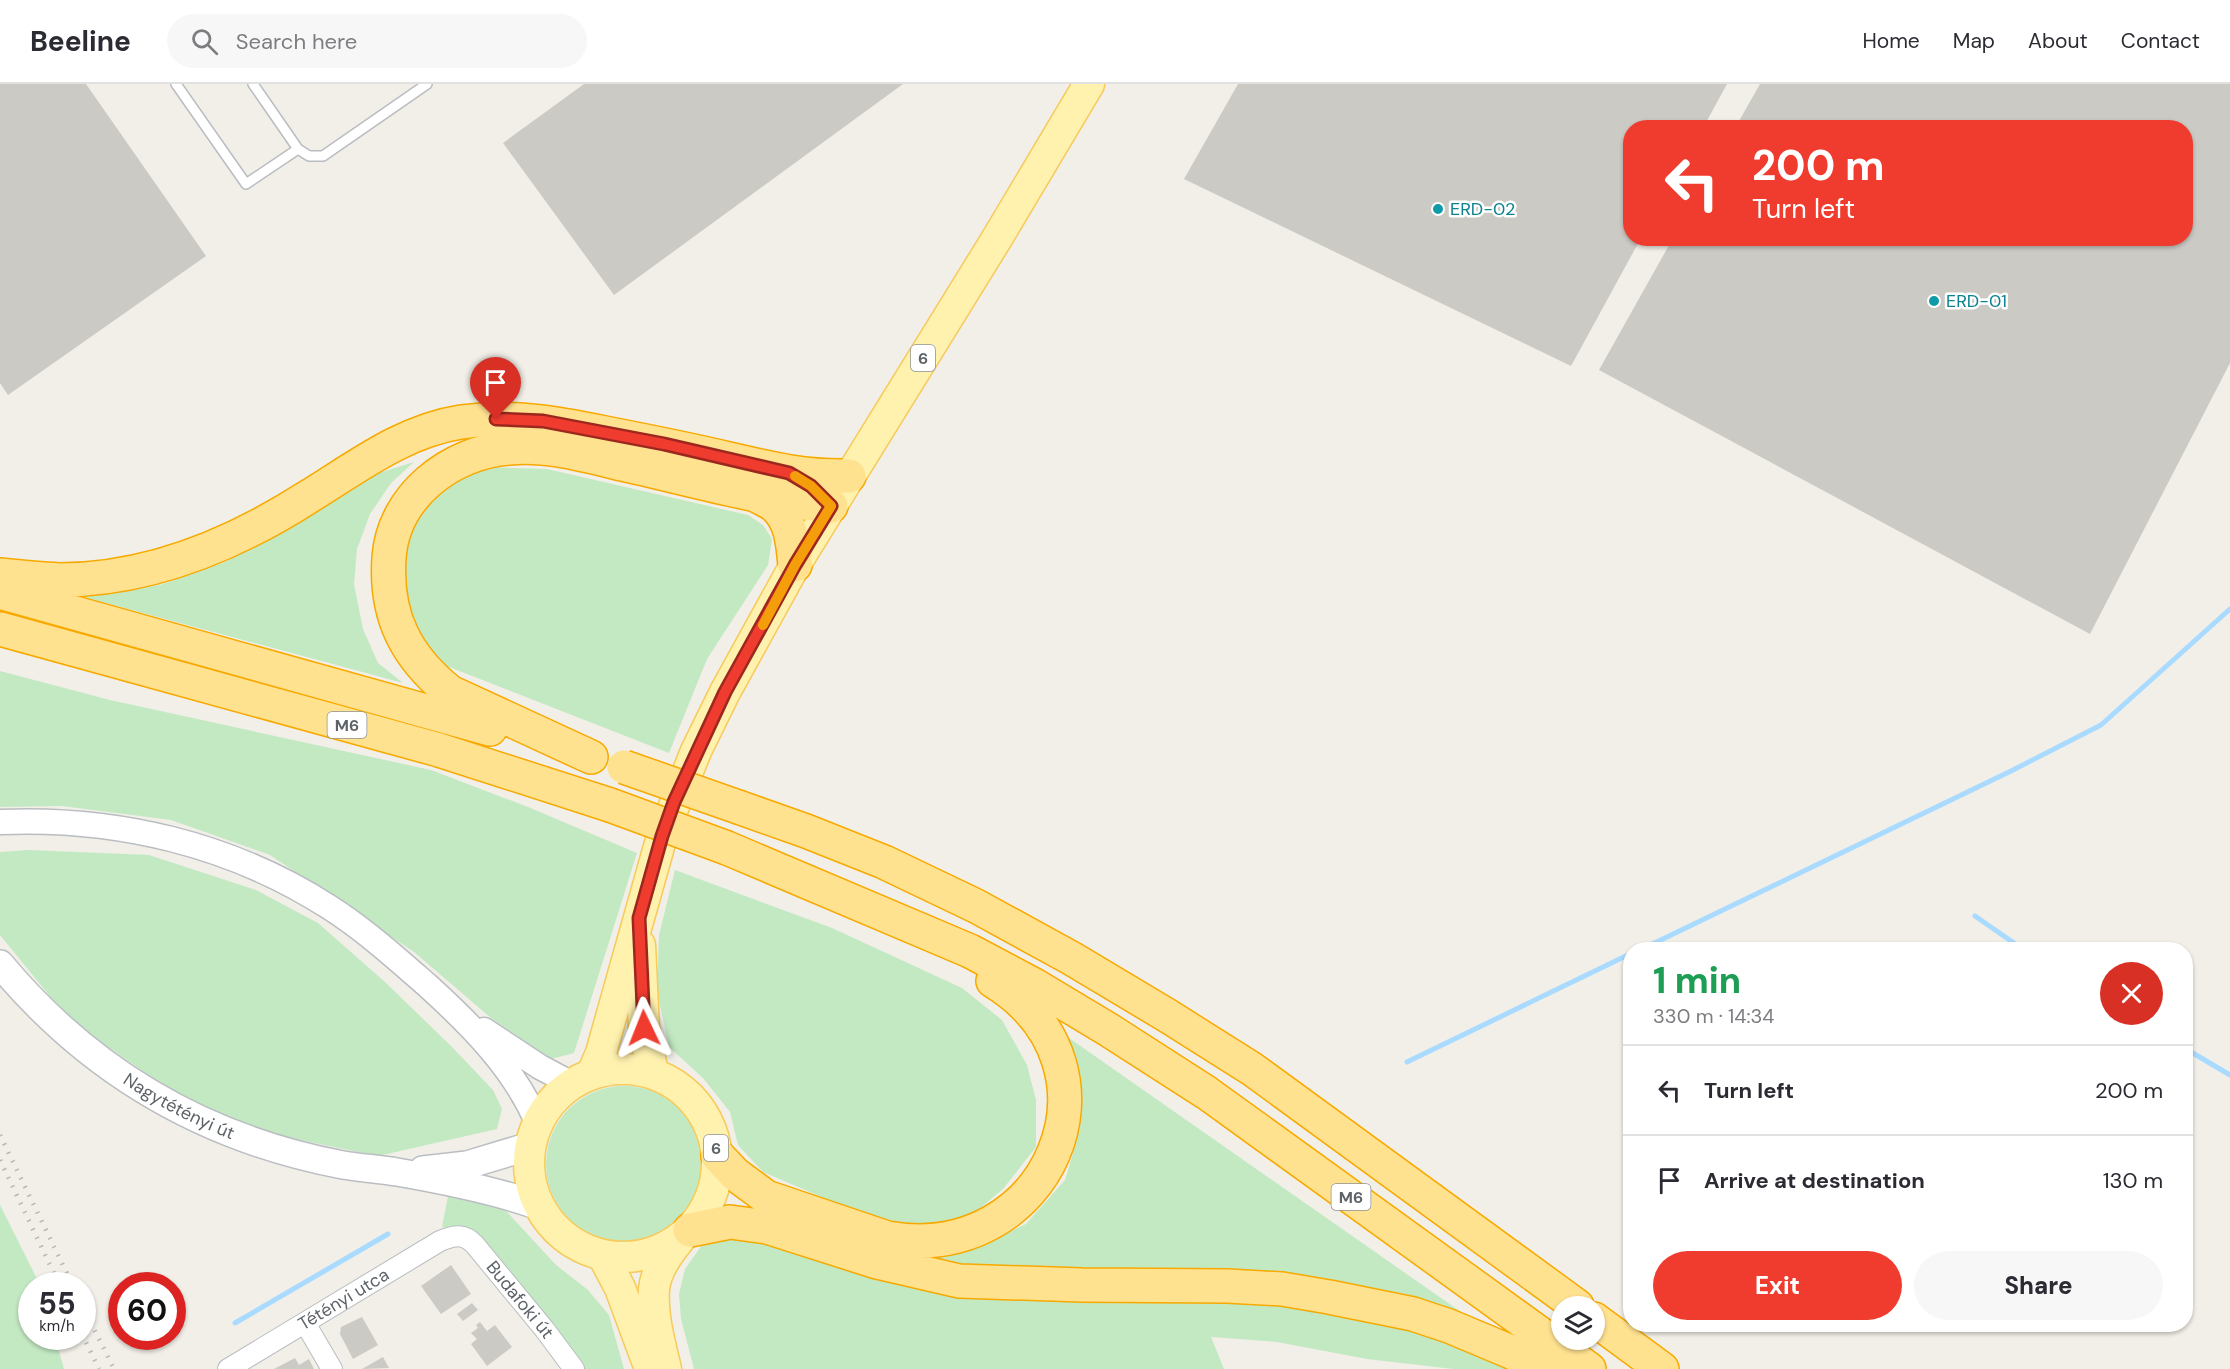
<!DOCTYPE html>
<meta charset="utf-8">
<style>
:root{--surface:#fff;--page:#f7f7f7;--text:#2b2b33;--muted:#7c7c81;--line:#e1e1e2;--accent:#f03c2e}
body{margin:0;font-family:"DM Sans",sans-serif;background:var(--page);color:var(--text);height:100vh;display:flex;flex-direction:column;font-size:22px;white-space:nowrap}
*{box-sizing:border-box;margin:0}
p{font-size:20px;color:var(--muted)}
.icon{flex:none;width:33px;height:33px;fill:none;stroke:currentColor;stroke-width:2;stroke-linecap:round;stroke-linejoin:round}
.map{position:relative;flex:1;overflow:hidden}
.panel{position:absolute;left:1623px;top:858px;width:570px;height:390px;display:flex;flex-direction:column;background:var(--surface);border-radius:24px;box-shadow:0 2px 4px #0004}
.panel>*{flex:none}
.guide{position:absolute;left:1623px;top:36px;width:570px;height:126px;border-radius:24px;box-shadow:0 2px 4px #0004;background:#f03c2e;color:#fff;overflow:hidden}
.tools{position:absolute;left:1551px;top:1212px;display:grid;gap:12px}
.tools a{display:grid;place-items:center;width:54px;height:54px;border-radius:50%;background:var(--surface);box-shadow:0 2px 4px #0004;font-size:30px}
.speed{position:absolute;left:18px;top:1188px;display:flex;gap:12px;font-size:30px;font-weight:700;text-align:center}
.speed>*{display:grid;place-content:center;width:78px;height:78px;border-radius:50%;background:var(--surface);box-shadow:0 2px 4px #0004;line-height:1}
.speed small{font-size:15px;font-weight:400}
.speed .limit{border:9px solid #d22;background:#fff;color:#111}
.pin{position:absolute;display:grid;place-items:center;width:51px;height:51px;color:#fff;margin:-62px -26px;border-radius:50% 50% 50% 0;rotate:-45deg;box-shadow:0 0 6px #0007}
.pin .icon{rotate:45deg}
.me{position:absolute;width:66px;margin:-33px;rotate:358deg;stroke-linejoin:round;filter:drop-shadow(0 0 4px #0008)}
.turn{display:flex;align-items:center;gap:21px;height:126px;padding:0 30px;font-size:27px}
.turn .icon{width:78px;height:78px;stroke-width:2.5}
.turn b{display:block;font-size:42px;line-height:51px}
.round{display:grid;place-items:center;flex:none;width:63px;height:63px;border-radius:32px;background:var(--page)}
.overview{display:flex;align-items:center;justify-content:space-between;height:102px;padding:0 30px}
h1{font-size:36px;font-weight:800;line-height:45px;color:#1e9e55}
.cta{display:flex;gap:12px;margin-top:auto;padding:12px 30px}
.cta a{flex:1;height:69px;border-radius:36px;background:var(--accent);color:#fff;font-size:24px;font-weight:800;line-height:69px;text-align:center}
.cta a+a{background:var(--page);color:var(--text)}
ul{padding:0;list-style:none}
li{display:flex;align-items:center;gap:18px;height:90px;padding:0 30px;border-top:2px solid var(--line)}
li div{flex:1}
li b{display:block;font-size:22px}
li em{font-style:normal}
header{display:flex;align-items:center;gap:36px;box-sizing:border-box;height:84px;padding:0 30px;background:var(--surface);border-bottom:2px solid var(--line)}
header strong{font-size:28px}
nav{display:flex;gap:33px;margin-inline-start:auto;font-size:21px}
.search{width:420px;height:54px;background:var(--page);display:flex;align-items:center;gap:15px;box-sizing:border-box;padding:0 21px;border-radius:33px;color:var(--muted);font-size:22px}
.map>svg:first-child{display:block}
</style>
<header>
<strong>Beeline</strong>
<div class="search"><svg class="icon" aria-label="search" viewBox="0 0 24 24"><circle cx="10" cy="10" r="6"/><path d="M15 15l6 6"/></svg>Search here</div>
<nav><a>Home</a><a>Map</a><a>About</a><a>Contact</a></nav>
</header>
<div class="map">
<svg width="2230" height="1285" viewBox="0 0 2230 1285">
<rect width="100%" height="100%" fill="#f1efe7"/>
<path fill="#c3e9c3" d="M414,378L391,399L370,430L357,465L354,500L363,545L378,579L403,599L80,512L160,501L227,477L369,392Z
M489,383L547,385L748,431L763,441L772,455L768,481L707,575L669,669L444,581L409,543L402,471L419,430L450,399Z
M0,587L110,616L431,686L528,723L637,769L574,969L551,975L491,934L414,868L270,771L171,736L62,722L0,723Z
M29,766L149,771L256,806L318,839L385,898L452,963L493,1006L502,1025L497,1045L378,1072L271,1050L191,1020L70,937L0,851V768Z
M675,786L832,844L962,904L1002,936L1027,981L1036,1016V1063L1003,1105L972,1131L920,1145L859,1129L763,1088L738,1061L730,1028L703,994L669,963L657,907L659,851Z
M1059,947L1481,1242L920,1175L969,1166L1026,1140L1065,1096L1075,1063L1077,1011Z
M546 1080a78 78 0 1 1 156 0a78 78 0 1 1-156 0Z
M449,1107L477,1115L507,1128L556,1181L588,1206L609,1231L624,1285H581L474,1150L442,1143Z
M0,1121L40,1201L32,1202V1252L66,1253L57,1260L64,1285H0Z
M724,1149L832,1175L1211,1208L1380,1233L1517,1285H1453L1367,1275L1277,1258L1211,1253L1224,1285H694L681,1235L679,1210L685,1185L702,1161Z"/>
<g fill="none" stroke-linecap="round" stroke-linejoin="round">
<path stroke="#a9daff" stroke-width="5" d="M1975,832L2024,866
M1640,866L2011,687L2101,641L2230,525
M2186,965L2230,991
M1407,978L1630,870
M235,1239L388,1150"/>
</g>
<path fill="#cccac4" d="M0,0H86L206,172L8,311L0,299Z
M584,0H903L614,211L503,59Z
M1238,0H1727L1703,44H1630V154H1641L1571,282L1184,95Z
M1760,0H2230V279L2090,550L1599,286L1673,154H2186V44H1735Z
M451,1181L471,1210L441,1230L421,1202Z
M472,1219L478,1226L463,1237L457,1230Z
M362,1233L378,1261L353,1275L340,1250L341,1243Z
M480,1238L487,1247L495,1241L512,1263L487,1282L471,1260L477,1255L471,1249L478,1244L476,1241Z
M383,1273L389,1284L362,1285Z
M295,1274L299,1281L309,1275L314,1285H274Z"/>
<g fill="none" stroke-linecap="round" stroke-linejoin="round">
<defs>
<path id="service" d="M176,0L246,100L298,65
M253,0L298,65L309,72H323L427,0"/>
<g id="minor">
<path d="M305,1239L332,1285"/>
<path id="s1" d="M228,1285L440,1157C455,1151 464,1149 475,1161L545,1246L574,1285"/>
</g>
<path id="tertiary" d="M0,738C116,733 231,760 329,823C365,846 396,874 428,902C471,941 515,985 538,1040
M484,946L540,983L572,1000"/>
<g id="secondary">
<path id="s2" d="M0,880C90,988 205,1055 343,1081C361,1084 379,1085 397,1088C443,1096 495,1106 539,1122"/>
<path d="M423,1086L467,1081L530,1062"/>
</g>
<path id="primary" d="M640,861L644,944L653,989
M529 1079a94 94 0 1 1 188 0a94 94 0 1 1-188 0Z
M592,990L601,969L662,752L696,667L725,608L795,481L996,156L1089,0
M603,1172L620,1204L650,1285
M666,1285C660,1260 652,1231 654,1205C656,1186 668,1170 680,1155"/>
<path id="motorway" d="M756,411C762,415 771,418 776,423C792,438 793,461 795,481
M0,491C19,493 39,495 59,496C150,496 233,461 308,413C357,383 403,347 461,338C510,331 557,339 605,349C646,357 687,365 729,375C772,385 804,393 849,392
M0,508L490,645
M0,545L439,666L610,721
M591,673L450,608C406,573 385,532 389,474C393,412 451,368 509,364C549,360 588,372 626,381C694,396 761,416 831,422
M741,724L806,747L884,778L976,822L1071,874L1168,932L1252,985L1577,1222
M727,764L970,867L1034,901L1109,946L1207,1009L1589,1285
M718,1072L735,1090L766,1113L887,1154C1048,1183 1135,984 993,897
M690,1146L730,1138L767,1143L877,1178L959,1197L1082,1201L1227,1202L1282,1205L1329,1213L1413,1230L1449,1242L1511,1268L1546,1285
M1594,1235L1662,1285"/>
</defs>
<use href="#service" stroke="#b9bdc1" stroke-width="12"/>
<use href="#minor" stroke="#b9bdc1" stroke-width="22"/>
<use href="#tertiary" stroke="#b9bdc1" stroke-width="27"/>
<use href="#secondary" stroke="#babec3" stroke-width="30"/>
<use href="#primary" stroke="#f7ca5b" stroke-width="33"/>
<use href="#motorway" stroke="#f8a900" stroke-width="36"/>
<use href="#service" stroke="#fff" stroke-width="9"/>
<use href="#minor" stroke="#fff" stroke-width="20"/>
<use href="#tertiary" stroke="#fff" stroke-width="24"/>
<use href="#secondary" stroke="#fff" stroke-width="27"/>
<use href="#primary" stroke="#fff1ae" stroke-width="30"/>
<use href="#motorway" stroke="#ffe290" stroke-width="33"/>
<path stroke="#b6b7b8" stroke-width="4.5" stroke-dasharray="1.5 8" stroke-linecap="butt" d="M0,1051L73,1202
M0,1076L60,1202
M82,1221L114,1285
M82,1250L99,1285"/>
<defs>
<path id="motorway-bridge" d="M624,683L741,724
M610,721L727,764"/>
</defs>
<use href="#motorway-bridge" stroke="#f8a900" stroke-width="36" stroke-linecap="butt"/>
<use href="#motorway-bridge" stroke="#ffe290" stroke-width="33"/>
</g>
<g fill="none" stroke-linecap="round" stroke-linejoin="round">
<defs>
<path id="route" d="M496,335L543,337L664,360L789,389L811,402L831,422L795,481L725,608L674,718L662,752L639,834L644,944"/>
</defs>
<use href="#route" stroke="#9c271e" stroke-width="15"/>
<use href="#route" stroke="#f03c2e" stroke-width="10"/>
<path stroke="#f59e0b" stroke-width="10" d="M763,541L795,481L831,422L811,402L795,392"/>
</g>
<g fill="#0f9aa8" stroke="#fff" stroke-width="2">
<circle cx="1438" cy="125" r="6"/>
<circle cx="1934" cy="217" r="6"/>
</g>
<g text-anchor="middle" stroke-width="5" stroke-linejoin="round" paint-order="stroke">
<g fill="#fff" stroke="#8e9295" stroke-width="1.5">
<rect x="911" y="261" width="24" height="26" rx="4.5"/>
<rect x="327.5" y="628" width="39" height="26" rx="4.5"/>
<rect x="704" y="1051" width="24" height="26" rx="4.5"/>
<rect x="1331.5" y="1100" width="39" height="26" rx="4.5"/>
</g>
<g font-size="16" font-weight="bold" fill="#5e6368">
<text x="923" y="280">6</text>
<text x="347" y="647">M6</text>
<text x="716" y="1070">6</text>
<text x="1351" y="1119">M6</text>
</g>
<g font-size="18" fill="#0d838f" stroke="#fff" text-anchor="start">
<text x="1450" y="131">ERD-02</text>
<text x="1946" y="223">ERD-01</text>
</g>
<g font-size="18" fill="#5e6368" stroke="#fff">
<text dy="6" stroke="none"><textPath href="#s2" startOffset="231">Nagytétényi út</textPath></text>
<text dy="6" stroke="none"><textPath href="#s1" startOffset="135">Tétényi utca</textPath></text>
<text dy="6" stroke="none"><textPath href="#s1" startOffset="357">Budafoki út</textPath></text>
</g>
</g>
</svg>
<div class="tools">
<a><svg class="icon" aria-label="layers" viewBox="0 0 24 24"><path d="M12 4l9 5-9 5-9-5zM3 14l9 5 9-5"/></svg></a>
</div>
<div class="speed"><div>55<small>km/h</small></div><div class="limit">60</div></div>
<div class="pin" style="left:496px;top:335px;background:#d93025"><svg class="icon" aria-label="arrive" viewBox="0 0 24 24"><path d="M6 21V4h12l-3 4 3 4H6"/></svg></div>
<svg class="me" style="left:644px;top:944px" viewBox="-20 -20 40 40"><path d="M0-17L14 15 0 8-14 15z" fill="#f03c2e" stroke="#fff" stroke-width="4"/></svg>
<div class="guide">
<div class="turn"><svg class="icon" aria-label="left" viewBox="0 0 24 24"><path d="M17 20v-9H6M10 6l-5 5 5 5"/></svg><div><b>200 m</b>Turn left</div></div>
</div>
<section class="panel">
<div class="overview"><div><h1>1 min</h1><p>330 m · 14:34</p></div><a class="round" style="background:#d93025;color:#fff"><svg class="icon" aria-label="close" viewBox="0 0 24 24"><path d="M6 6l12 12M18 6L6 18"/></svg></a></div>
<ul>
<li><svg class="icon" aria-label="left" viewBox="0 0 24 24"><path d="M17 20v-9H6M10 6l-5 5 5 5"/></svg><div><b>Turn left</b></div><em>200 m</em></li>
<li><svg class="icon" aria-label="arrive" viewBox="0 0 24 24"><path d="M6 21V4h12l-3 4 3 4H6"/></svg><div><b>Arrive at destination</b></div><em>130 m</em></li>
</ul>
<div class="cta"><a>Exit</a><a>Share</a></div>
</section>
</div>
